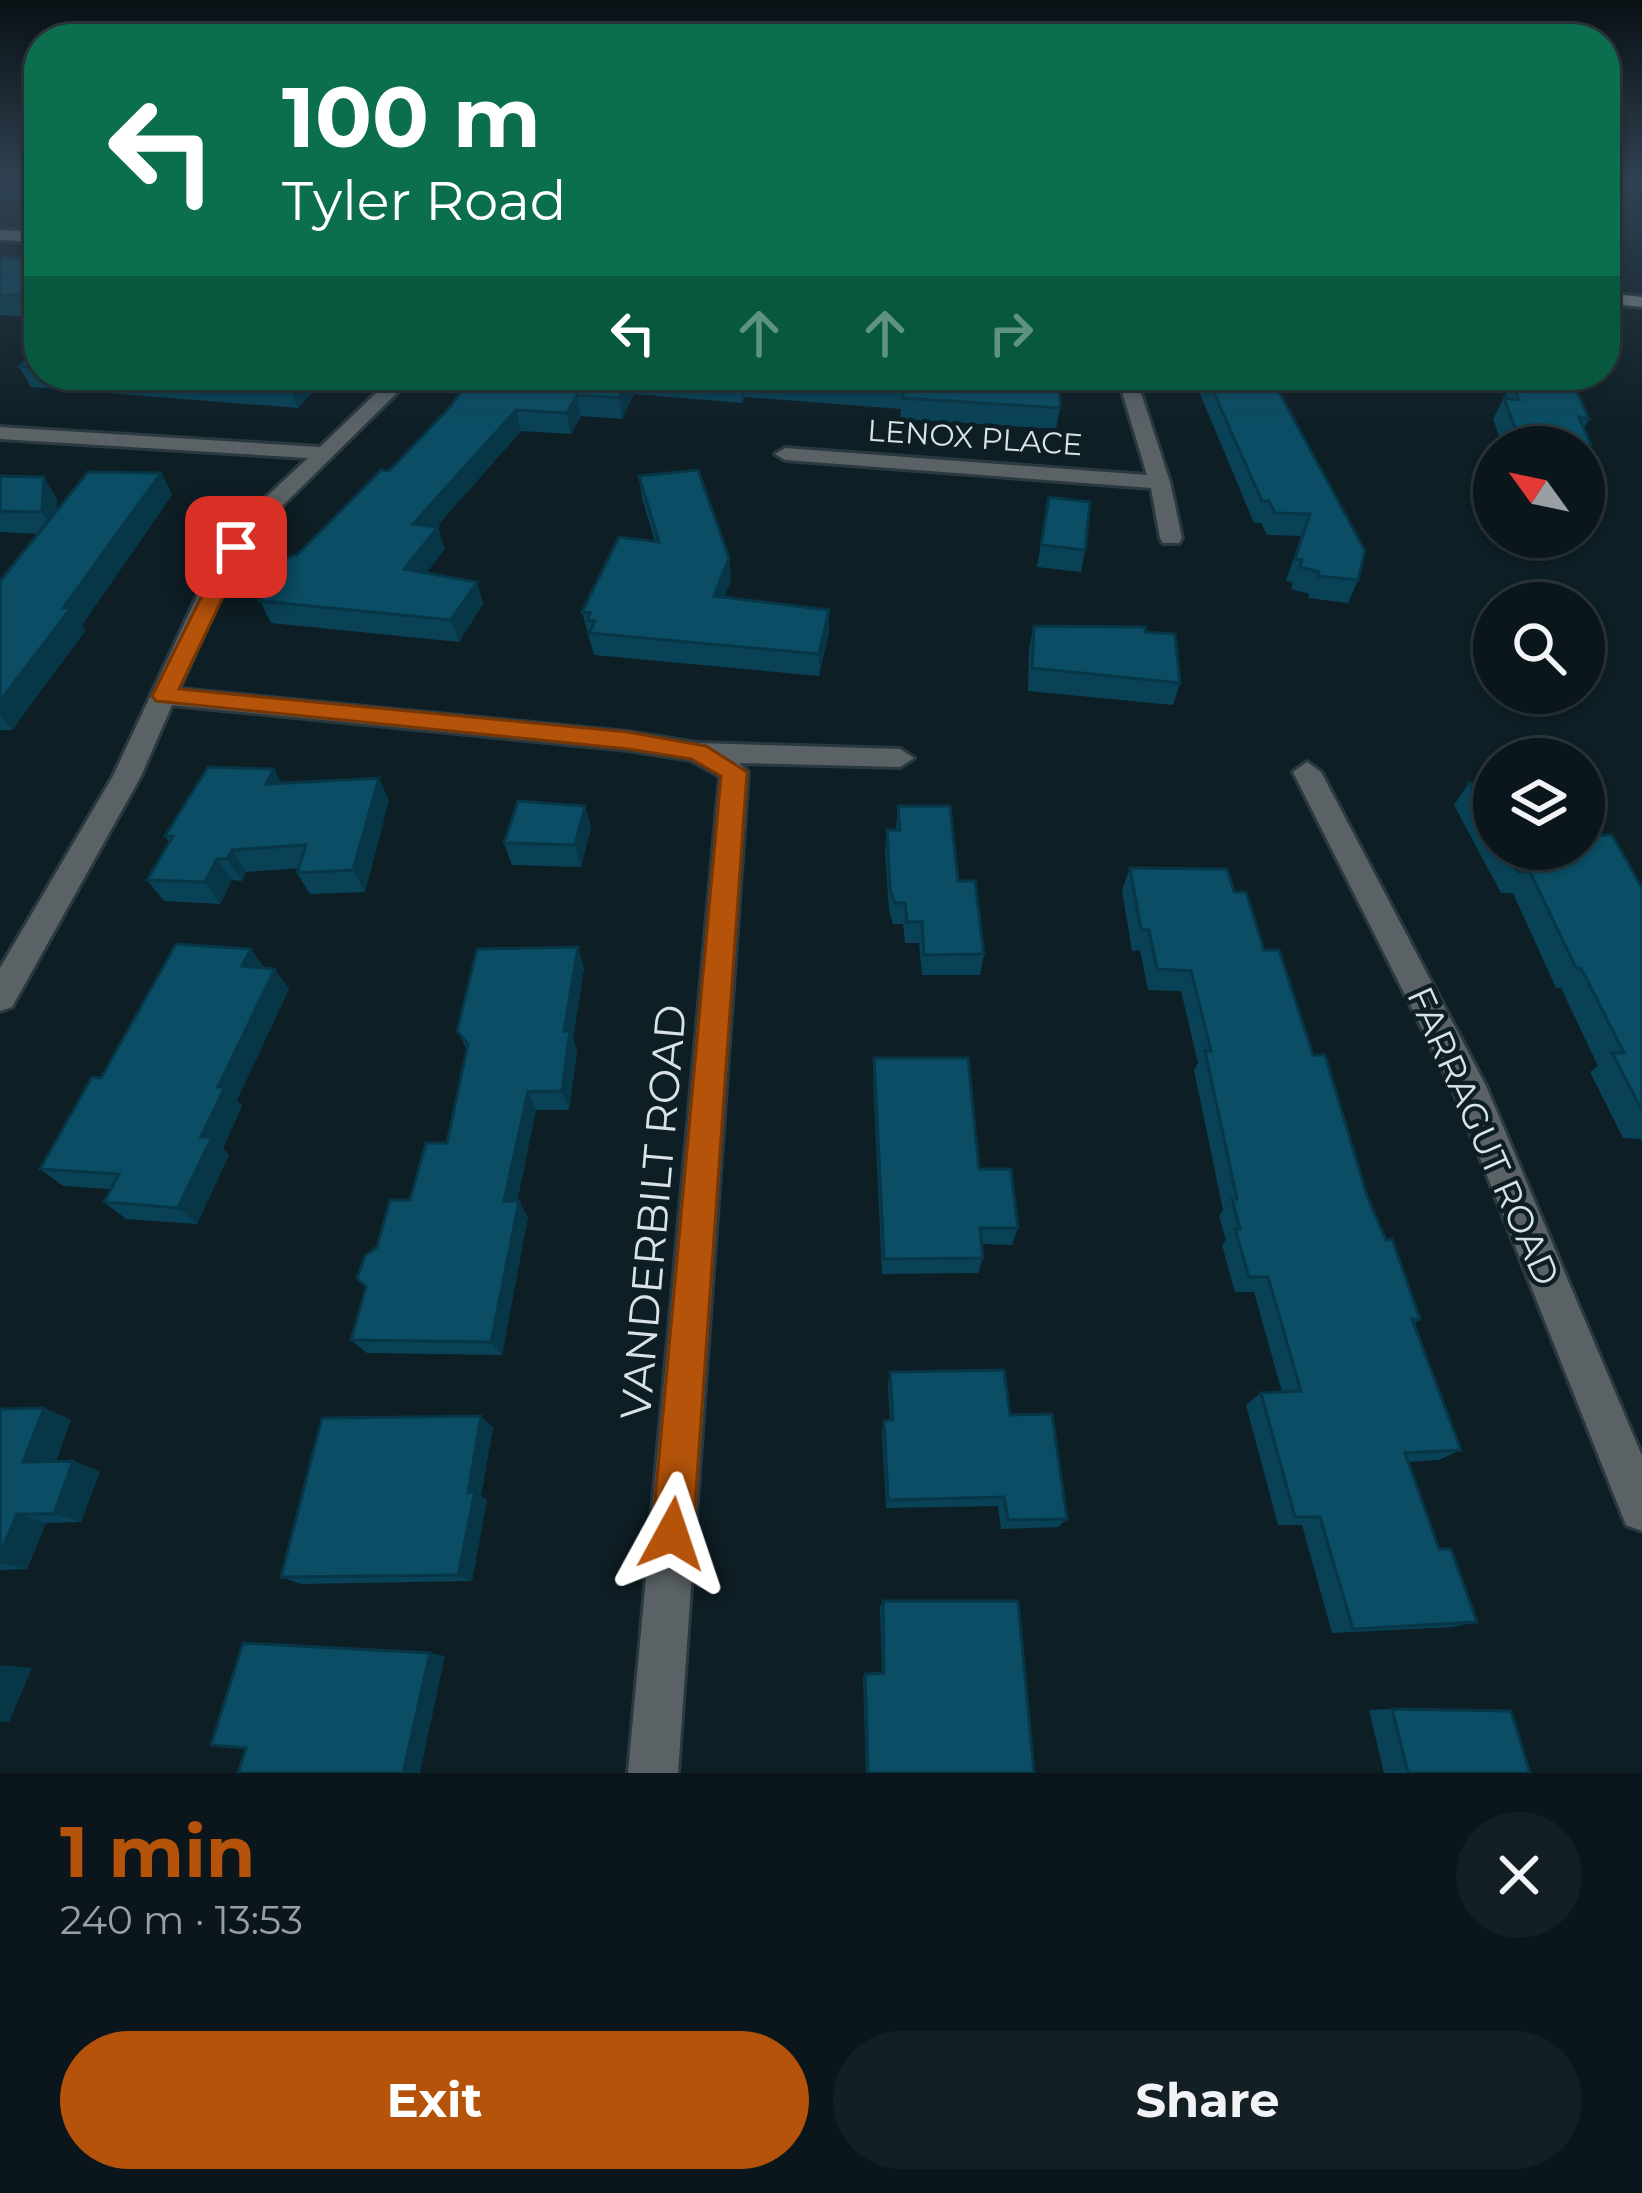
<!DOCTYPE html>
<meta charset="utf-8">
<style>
:root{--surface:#0a161c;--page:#131f25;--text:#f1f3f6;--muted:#999fa3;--line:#2a353b;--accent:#b45309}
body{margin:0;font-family:Montserrat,sans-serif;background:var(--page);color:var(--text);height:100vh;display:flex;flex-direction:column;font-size:45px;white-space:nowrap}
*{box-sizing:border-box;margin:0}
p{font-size:39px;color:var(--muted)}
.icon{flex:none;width:66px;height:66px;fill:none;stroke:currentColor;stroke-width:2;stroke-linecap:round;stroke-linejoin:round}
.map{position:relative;height:1773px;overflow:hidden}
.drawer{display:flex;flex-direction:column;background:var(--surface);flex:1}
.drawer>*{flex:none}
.guide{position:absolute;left:24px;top:24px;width:1596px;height:366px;border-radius:48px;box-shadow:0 3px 9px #0004,0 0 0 3px var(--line);background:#0b6e4f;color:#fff;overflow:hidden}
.needle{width:78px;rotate:303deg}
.controls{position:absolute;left:1473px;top:426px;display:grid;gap:24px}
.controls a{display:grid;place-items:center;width:132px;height:132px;border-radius:50%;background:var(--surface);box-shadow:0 3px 9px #0004,0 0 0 3px var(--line);font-size:60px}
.pin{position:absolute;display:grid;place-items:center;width:102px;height:102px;color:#fff;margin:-51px;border-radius:24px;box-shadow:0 6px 18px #0006}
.me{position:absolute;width:132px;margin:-66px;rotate:5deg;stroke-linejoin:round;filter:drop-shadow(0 0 9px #0008)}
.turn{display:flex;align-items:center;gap:42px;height:252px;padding:0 60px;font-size:54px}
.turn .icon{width:156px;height:156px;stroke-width:2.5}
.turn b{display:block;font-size:84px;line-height:102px}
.lanes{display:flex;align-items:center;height:114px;padding:0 60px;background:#0003;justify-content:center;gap:60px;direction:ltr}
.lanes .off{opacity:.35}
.round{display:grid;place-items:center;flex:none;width:126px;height:126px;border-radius:63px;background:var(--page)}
.summary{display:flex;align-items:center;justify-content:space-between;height:204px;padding:0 60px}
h1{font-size:72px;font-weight:700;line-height:90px;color:var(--accent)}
.button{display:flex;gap:24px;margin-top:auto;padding:24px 60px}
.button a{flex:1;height:138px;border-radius:72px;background:var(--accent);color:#fff;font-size:48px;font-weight:700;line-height:138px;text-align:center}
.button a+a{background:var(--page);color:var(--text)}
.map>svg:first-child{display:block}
</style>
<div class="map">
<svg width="1642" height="1773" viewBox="0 0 1642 1773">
<rect width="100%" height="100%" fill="#0e1e25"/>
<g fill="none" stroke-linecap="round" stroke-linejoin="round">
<defs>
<path id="street" d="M395,375H415L268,520L223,592L179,689L628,732L697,743L900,749L914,758L900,767L739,763L748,772L678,1773H628L720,776L691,760L628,750L172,705L141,776L12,1007L0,1011V968L113,776L199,592L252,510L308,458L0,439V427L320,447Z
M1117,375H1135L1170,482L1182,538L1179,543H1163L1160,538L1151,488L785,460L775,454L785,448L1147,475Z
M1307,762L1321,772L1486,1086L1642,1456V1531L1626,1525L1453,1090L1293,772Z"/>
<path id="secondary" d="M0,230L39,232V242L0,240Z
M1605,293L1642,297V307L1605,303Z"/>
</defs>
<use href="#street" stroke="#2a3940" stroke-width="6"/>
<use href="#secondary" stroke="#2a3940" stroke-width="6"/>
<use href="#street" fill="#5a6266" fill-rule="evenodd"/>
<use href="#secondary" fill="#7e8b91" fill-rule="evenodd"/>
</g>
<path fill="#094256" d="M0,179H39V203L0,201Z
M0,257L39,259V317L0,315Z
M39,350V375H336L334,377H327L298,408L31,387L19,366Z
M473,375H1059L1060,408L1056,429L900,419L901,409L745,397L742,403L634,394L622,419L581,416L571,434L521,431L436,527L445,549L426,573L477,582L483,604L459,642L271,623L260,601L297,555L389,471L451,406Z
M1196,375H1278L1279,379L1277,387L1358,580L1348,603L1308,598L1309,594L1291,589L1293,582L1286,581L1301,536L1267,535L1261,523H1254L1195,382Z
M1503,375H1569L1589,419L1583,429L1591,445L1584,457V447H1503L1493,419L1508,390Z
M161,473L172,495L82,625L85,631L12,730H0V581L38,534L0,532V476L44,477L57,499V511Z
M639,476L729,558L731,580L724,597L829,633L819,676L594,655L582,612L655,542L642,498Z
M1049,497L1085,550L1081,572L1037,567Z
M1034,626L1145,632L1180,683L1173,705L1028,691L1029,648Z
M283,783L389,800L365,892L310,894L297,873L299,868L246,872L242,881L232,880L220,904L164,901L147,880L169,842L165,836Z
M1469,783H1494V849H1584L1600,835L1642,888V1142L1640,1139L1623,1138L1590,1072L1598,1066L1561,988H1556L1513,893H1501L1454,805Z
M585,806L591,828L581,867L512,865L504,843Z
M898,806L958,881L984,954L980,975H922L919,943H905L903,924H893L889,910L885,852L887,830H896Z
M1130,868L1234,892L1313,1055L1367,1196L1420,1319L1414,1324L1461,1450L1439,1460L1408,1462L1439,1549L1477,1622L1452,1627L1332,1633L1302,1525H1278L1246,1405L1261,1393L1282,1392L1254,1292H1235L1222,1245L1226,1240L1219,1216L1223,1210L1194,1070L1198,1063L1181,991L1148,990L1140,950L1132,951L1122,890Z
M251,949L264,968L289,989L237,1100L242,1106L223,1148L229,1155L197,1224L126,1219L104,1202L110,1189L63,1186L40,1169L101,1078Z
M584,968L573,1039L577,1051L569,1110H536L517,1201L528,1217L502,1355L367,1353L351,1340L410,1200L447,1143L467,1050L457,1031Z
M874,1058L979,1169L1018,1228L1012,1245L982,1244L983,1258L978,1273L882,1274L873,1078Z
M890,1372L1010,1415L1067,1519L1058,1527L1001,1529L998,1506L886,1508L882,1432L884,1421L890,1420L888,1384Z
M44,1408L71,1420L56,1461L100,1471L81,1522L46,1523L27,1569L0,1570V1409Z
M493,1427L481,1496L487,1500L472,1581L301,1584L281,1577Z
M883,1601L1034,1773H866L863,1677L865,1674L882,1673L880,1607Z
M1392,1709L1530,1773H1384L1369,1710Z"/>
<path fill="#073646" d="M301,375H326L327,377L298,408L289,387Z
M631,375L634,394L622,419L619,398Z
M744,376L745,397L742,403L741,382Z
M577,395L581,416L571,434L567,413Z
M516,410L521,431L420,546L413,524Z
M161,473L172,495L82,625L85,631L12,730L0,715V701L63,608Z
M44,477L57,499L56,534L42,512Z
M438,527L445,549L411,592L404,569Z
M729,558L731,580L716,618L714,596Z
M477,582L483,604L459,642L451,620Z
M829,610V633L819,676V654Z
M274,769L287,791L266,784Z
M379,778L389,800L365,892L353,870Z
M585,806L591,828L581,867L575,845Z
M232,850L246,872L242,881L227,859Z
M217,859L232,880L220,904L205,882Z
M578,947L584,968L573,1039L577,1051L569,1110L562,1091L564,1031Z
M251,949L266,970L242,966Z
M275,969L289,989L237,1100L242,1106L223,1148L229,1155L197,1224L178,1208L218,1087Z
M528,1092L536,1110L514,1217L504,1201Z
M519,1201L528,1217L502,1355L491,1342Z
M44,1408L71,1420L51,1472L23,1462Z
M481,1416L493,1427L481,1496L487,1500L472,1581L458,1575L468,1493Z
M73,1461L100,1471L81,1522L54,1514Z
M17,1514L46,1523L27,1569L0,1563V1554Z
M430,1653L445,1656L420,1773H403Z
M0,1665L32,1668L9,1722H0Z"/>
<path fill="#0a4d64" stroke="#073646" stroke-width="3" d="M0,179H39V185L0,184Z
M0,257L39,259V297L0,295Z
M39,350V368L19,366Z
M132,375H301L289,387Z
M473,375H631L619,398L577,395L567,413L516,410L413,524L438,527L404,569L477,582L451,620L260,601L273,585L278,561L297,555L381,470L389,471L451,406Z
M656,375H1059L1060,408L902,398L905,388L744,376L741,382Z
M1206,375H1278L1279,379H1272L1365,551L1358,580L1318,576L1319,572L1300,567L1302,560L1295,559L1310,514L1275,513L1269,501H1262Z
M1569,375L1589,419L1579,417L1591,445L1520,441L1504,398L1519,400L1514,387L1520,388L1516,376Z
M698,470L729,558L714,596L829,610L819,654L589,633L595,621L587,620L590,613L582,612L619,537L659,542L639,476Z
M88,472L161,473L63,608H71L0,701V581Z
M0,476L44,477L42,512L0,511Z
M1049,497L1090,502L1085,550L1041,545Z
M1034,626L1145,627V632L1175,634L1180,683L1032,668Z
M208,767L274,769L266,784L379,778L353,870L297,873L306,845L232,850L227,859H217L205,882L147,880L173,836H165Z
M1469,783H1494V828Z
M518,801L585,806L575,845L504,843Z
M898,806H950L958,881H975L984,954L924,955L922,922H907L905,903H895L890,889L887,830H900Z
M1584,810L1600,835H1612L1642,888V1110L1612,1053H1624L1581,968H1576L1530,872H1518L1506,849H1584Z
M1130,868L1227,869L1234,892H1246L1264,950H1279L1313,1055H1325L1367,1196L1386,1240L1392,1239L1420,1319H1412L1461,1450L1405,1453L1439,1549H1451L1477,1622L1353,1629L1320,1517H1295L1261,1393L1301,1391L1268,1277H1249L1235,1229H1240L1232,1199H1237L1205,1051H1211L1191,971L1157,969L1149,930H1141Z
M176,944L251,949L242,966L275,969L218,1087H225L201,1137H212L178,1208L104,1202L119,1174L40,1169L92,1077L101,1078Z
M578,947L564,1031H570L562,1091L528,1092L504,1201H519L491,1342L351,1340L366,1287L357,1278L365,1256L377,1247L390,1200H410L426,1143H447L468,1044L457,1031L477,949Z
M874,1058H968L979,1169H1011L1018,1228H980L983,1258L884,1259Z
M1004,1370L1010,1415L1052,1414L1067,1519L1008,1520L1004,1497L888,1500L884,1421L893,1420L890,1372Z
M44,1408L23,1462L73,1461L54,1514H17L0,1554V1409Z
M481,1416L468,1493L475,1491L458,1575L281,1577L322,1418Z
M883,1601H1018L1034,1773H868L865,1674L884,1673Z
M243,1643L430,1653L403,1773H238L246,1748L211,1745Z
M1392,1709L1511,1711L1530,1773H1408Z"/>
<linearGradient id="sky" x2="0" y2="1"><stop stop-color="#081014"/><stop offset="0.42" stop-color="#304151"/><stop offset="1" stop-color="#304151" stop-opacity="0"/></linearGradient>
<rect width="1642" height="427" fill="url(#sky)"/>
<path fill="#b45309" stroke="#753606" stroke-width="3" d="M236,541L247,547L179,689L628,732L706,746L747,772L693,1534L687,1549L672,1555L658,1549L652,1534L721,776L691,759L628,749L156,701L152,696L226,547Z"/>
<g text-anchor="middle" stroke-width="9" stroke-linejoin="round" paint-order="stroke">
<g font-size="30" fill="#d8e2e7" stroke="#0e1e25">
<text transform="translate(975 438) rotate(4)" y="10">LENOX PLACE</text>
</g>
<g font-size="36" fill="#d8e2e7" stroke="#0e1e25">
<text transform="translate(1484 1136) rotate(66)" y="13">FARRAGUT ROAD</text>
</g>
<g font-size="42" fill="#d8e2e7" stroke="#0e1e25">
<text transform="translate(653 1212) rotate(-85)" y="15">VANDERBILT ROAD</text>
</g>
</g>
</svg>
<div class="controls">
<a><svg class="needle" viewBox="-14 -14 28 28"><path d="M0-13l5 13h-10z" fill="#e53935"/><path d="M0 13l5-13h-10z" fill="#999fa3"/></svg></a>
<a><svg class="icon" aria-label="search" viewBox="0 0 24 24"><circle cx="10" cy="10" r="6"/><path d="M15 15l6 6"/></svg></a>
<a><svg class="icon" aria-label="layers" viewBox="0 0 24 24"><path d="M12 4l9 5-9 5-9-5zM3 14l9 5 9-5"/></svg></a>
</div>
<div class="pin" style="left:236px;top:547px;background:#d93025"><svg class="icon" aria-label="arrive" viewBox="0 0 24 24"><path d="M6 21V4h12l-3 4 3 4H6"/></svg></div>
<svg class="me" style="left:672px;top:1534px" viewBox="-20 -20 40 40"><path d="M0-17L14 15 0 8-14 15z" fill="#b45309" stroke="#fff" stroke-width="4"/></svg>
<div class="guide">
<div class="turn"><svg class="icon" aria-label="left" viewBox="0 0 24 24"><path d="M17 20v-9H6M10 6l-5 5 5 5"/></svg><div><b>100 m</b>Tyler Road</div></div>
<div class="lanes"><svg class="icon" aria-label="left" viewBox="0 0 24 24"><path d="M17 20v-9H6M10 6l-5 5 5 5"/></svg><svg class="icon off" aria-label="ahead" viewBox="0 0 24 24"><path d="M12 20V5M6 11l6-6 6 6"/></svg><svg class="icon off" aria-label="ahead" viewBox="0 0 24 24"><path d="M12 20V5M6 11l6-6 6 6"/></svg><svg class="icon off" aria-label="right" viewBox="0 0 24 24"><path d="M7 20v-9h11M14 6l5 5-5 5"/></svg></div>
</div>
</div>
<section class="drawer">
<div class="summary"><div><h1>1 min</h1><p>240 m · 13:53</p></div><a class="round"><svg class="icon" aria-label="close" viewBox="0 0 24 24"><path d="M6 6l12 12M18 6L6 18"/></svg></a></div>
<div class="button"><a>Exit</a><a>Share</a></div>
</section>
